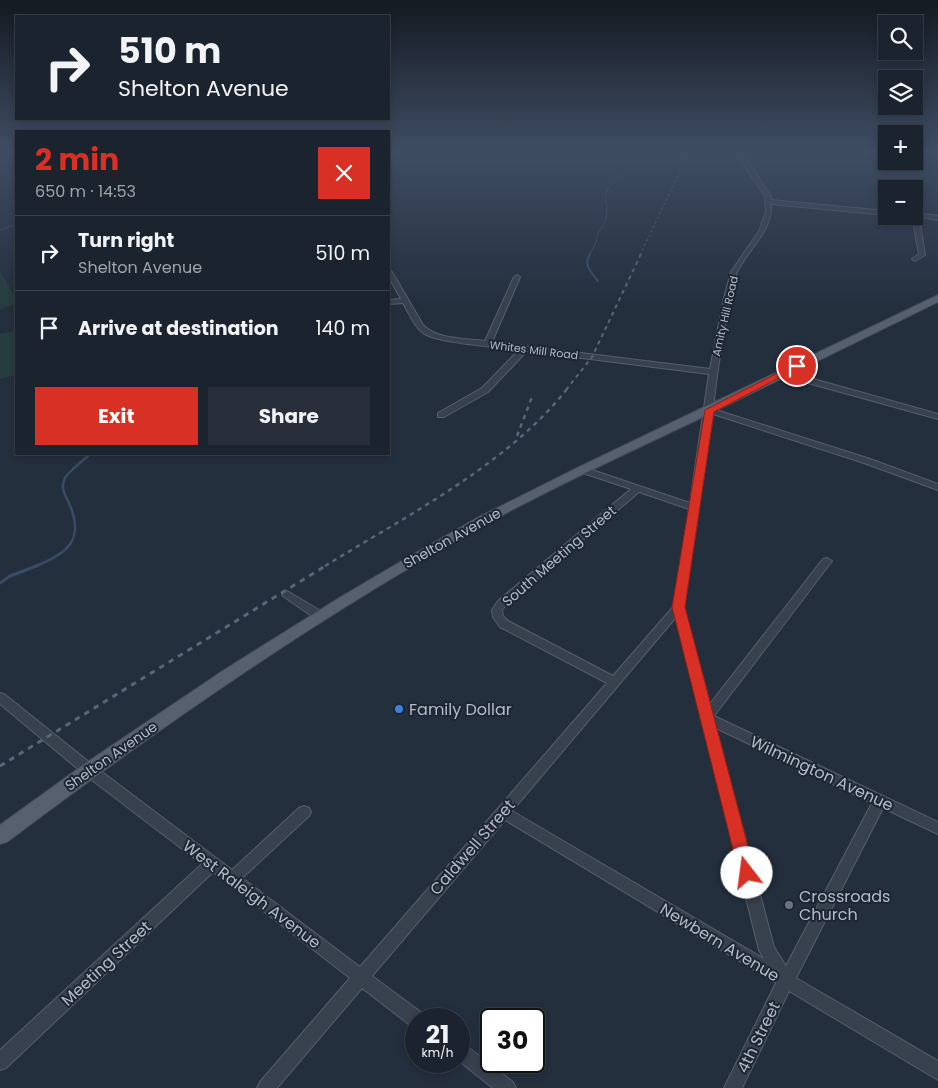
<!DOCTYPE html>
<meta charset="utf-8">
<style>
:root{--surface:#1b232e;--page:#282f3a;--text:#f1f3f6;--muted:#a0a4aa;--line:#39404a;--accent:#d93025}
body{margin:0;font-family:Poppins,sans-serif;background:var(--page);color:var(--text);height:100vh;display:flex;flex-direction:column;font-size:19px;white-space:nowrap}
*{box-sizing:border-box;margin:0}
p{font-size:16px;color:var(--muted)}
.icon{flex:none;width:28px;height:28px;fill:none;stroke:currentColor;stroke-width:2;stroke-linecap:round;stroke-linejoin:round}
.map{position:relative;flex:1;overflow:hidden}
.details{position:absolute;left:15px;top:130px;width:375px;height:325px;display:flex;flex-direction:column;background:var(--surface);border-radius:0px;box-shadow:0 2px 8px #0003,0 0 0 1px var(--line)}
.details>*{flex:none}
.guide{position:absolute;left:15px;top:15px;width:375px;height:105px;border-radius:0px;box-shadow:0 2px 8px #0003,0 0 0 1px var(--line);background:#1b232e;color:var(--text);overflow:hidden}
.controls{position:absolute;left:878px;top:15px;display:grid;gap:10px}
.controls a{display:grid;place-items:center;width:45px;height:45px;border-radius:0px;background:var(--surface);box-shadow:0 2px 8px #0003,0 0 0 1px var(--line);font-size:25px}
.speed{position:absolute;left:405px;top:1008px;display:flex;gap:10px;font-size:25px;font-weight:700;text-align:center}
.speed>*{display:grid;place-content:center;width:65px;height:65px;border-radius:50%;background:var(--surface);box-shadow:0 2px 8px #0003,0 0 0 1px var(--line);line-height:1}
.speed small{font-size:12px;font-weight:400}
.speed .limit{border:2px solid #111;border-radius:8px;background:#fff;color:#111}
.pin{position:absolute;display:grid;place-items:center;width:42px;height:42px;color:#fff;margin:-21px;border:2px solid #fff;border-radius:50%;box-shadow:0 1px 5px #0007}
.me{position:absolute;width:55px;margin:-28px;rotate:345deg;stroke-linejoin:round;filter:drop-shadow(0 0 4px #0008)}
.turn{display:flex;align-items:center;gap:18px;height:105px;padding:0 20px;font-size:22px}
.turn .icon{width:65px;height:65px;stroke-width:2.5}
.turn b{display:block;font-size:35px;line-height:42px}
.round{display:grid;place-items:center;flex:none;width:52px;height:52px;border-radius:0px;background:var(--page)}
.overview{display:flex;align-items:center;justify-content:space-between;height:85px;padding:0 20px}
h1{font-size:30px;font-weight:700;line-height:38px;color:var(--accent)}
.action{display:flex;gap:10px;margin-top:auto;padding:10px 20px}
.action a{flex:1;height:58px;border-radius:0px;background:var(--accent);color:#fff;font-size:20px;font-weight:700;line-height:58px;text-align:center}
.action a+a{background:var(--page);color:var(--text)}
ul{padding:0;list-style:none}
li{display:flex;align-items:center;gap:15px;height:75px;padding:0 20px;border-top:1px solid var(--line)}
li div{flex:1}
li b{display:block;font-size:19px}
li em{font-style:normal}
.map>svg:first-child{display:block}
</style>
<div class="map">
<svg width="938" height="1088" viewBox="0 0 938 1088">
<rect width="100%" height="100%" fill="#242f3e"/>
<path fill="#263c3f" d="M0,271L16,299V303L0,310Z
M16,330V375L0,379V334Z"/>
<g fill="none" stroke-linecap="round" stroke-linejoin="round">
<path stroke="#394c67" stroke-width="1" d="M0,230L16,224
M589,255L596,243L598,233L606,221L607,208L605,197L608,188L647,150"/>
<path stroke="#394c67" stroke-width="2" d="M590,254C583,265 591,272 598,281"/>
<path stroke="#394c67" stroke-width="2.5" d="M36,566C68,553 85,540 69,503C65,495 60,488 65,478C70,470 83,461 90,454"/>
<path stroke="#394c67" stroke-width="3" d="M0,583L10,576L39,565"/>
<defs>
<path id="minor" d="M736,150H740L742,153L749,150H755L744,156L771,196V200L886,211V215L771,204C773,231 748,249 737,272C731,285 730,302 727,317C721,347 716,378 713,409L870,459L938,484V490L864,463L713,414L684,607L710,704L823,559L827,558L832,561L714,716L938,822V834L883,808L796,978L938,1061V1080L789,991L742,1088H724L776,983L505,820L372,976L422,1013L424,1019H416V1027L410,1025L362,988L277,1088H257L260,1082L350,978L213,872L6,1068L0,1070V1050L202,864L84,774L0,704V693L4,694L94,766L232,870L299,808L304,806L309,808L311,812L309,816L242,878L360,967L607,683L500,627L493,617L492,610L498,601L631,489L580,472L578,470L580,468H586L690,503L709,374L527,351L488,392L444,417H438V413L482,388L519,350C499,347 436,343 423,333C414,326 409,313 403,303L389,304V300L401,299L389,277V270L392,272L423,325C438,340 464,338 485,341L514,277L517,275L520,277L492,342L710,369L724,298L731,272L759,231L766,212L765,196L748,171ZM639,492L689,509L674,606L613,676L508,621L503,616L502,610L506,605ZM676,617L701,716L700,718L702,721L759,950L764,959L512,811ZM716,728L872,803L786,966L774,947Z
M914,213L938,216V220L919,217L925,255L915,261L912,259L919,254L912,216H914Z
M779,371H785L938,414V419L779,375Z
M287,591L324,613L325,616L324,619H316L283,596L282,594Z
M459,1043L465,1045L513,1082L516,1088H493L459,1061Z"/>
<path id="major" d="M938,295V302C862,339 786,377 709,414C635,450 558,484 486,524C318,617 160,727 7,842L0,844V825L83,765L224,670L339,598L405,559L477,518L579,467Z"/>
</defs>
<use href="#minor" stroke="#565f6c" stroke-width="2"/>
<use href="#major" stroke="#414a57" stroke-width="2"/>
<use href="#minor" fill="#38414e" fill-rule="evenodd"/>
<use href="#major" fill="#56606e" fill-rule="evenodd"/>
<path stroke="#5a6575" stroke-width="1" stroke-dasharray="2.5 2.5" stroke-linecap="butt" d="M640,255L690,150"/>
<path stroke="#5a6575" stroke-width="2" stroke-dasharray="4 4" stroke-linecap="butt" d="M566,390L592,357L641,254"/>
<path stroke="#5a6575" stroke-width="2.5" stroke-dasharray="4.5 4.5" stroke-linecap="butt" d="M517,436L532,397
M325,566C406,516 507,465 567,389"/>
<path stroke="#5a6575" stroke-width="3" stroke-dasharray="5.5 5.5" stroke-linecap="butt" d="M0,766L327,565"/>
</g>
<linearGradient id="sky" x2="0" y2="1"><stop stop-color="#141a22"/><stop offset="0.5" stop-color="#3f4d63"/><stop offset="1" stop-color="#3f4d63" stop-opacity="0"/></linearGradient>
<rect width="938" height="302" fill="url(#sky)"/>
<path fill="#d93025" stroke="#8d1f18" d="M797,363L800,364V367L714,412L685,607L755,873L753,878L747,880L741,878L739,873L672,607L705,410Z"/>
<circle fill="#3f7fe0" stroke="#1d2633" stroke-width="2" cx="399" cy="709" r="5"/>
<circle fill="#6b7280" stroke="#1d2633" stroke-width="2" cx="789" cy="905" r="5"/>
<g text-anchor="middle" stroke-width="4" stroke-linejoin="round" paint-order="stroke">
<g font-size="11" fill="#b4bcc9" stroke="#1d2633">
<text transform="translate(725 316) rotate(-77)" y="4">Amity Hill Road</text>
<text transform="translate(534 350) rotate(7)" y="4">Whites Mill Road</text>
</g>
<g font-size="14" fill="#b4bcc9" stroke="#1d2633">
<text transform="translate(452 538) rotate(-29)" y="5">Shelton Avenue</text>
<text transform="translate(559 556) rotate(-41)" y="5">South Meeting Street</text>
<text transform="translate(111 756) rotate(-35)" y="5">Shelton Avenue</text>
</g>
<g font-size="16" fill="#b4bcc9" stroke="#1d2633" text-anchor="start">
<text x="409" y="715">Family Dollar</text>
<text x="799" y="902">Crossroads<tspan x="799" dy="18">Church</tspan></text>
</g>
<g font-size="16" fill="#b4bcc9" stroke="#1d2633">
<text transform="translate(822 773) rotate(25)" y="6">Wilmington Avenue</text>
<text transform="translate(472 847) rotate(-49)" y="6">Caldwell Street</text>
<text transform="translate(252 894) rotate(37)" y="6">West Raleigh Avenue</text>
<text transform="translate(720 942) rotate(31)" y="6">Newbern Avenue</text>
<text transform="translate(106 963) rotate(-43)" y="6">Meeting Street</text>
<text transform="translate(758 1037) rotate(-64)" y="6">4th Street</text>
</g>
</g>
</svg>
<div class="controls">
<a><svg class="icon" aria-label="search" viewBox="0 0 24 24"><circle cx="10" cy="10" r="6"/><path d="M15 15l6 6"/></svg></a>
<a><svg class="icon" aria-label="layers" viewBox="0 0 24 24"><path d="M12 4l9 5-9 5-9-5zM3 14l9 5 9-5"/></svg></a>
<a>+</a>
<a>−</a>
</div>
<div class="speed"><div>21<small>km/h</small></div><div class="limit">30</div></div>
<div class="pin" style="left:797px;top:366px;background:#d93025"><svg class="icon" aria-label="arrive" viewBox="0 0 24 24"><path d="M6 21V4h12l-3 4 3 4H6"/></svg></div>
<svg class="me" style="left:747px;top:873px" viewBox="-20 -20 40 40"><circle r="19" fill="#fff"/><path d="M0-13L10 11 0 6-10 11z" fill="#d93025"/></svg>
<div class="guide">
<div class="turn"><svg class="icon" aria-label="right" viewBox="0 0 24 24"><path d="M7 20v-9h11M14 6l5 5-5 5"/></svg><div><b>510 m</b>Shelton Avenue</div></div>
</div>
<section class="details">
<div class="overview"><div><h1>2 min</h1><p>650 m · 14:53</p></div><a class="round" style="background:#d93025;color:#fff"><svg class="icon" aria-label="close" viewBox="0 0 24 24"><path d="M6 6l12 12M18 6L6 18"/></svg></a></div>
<ul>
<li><svg class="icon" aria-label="right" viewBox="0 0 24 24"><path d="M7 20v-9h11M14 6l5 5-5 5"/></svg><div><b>Turn right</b><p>Shelton Avenue</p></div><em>510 m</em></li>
<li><svg class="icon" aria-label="arrive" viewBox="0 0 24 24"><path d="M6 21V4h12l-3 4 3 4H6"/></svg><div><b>Arrive at destination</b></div><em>140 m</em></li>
</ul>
<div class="action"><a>Exit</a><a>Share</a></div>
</section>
</div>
